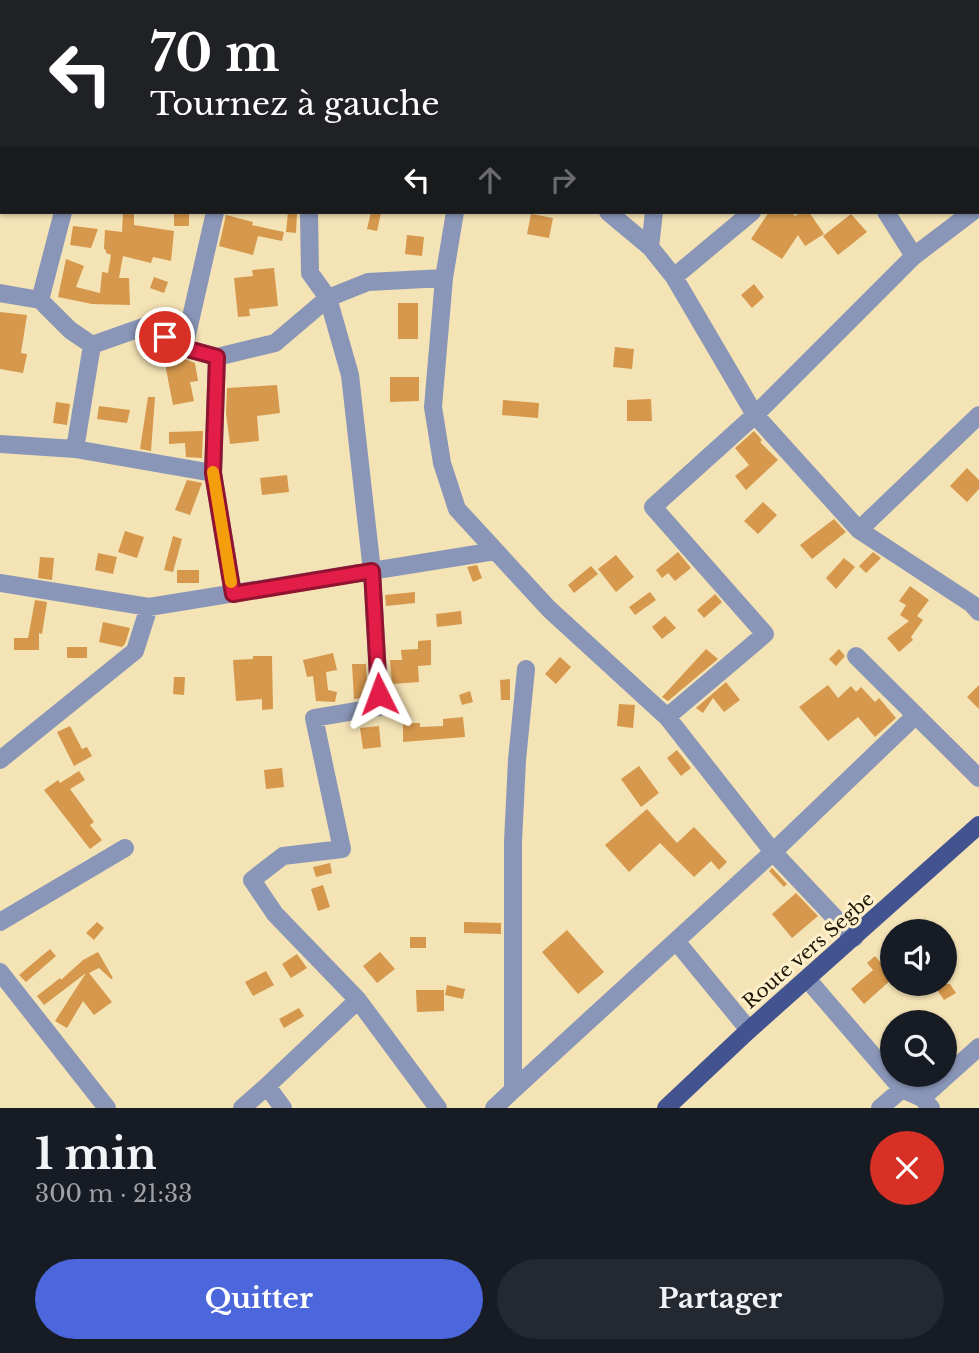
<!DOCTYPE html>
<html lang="fr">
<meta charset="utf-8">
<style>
:root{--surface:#171b24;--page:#242831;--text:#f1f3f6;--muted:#9ea1a6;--accent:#4c66db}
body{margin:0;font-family:"Libre Baskerville",serif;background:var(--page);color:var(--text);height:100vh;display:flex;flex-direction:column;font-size:26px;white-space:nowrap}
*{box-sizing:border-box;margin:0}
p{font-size:23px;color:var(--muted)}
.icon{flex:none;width:38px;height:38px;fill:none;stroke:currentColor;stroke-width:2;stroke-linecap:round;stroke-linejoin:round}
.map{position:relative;height:1108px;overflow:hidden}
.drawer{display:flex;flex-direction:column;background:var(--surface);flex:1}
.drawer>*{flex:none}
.guide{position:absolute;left:0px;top:0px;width:980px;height:214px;box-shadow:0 2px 5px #0004;background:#202124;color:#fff;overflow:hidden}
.fabs{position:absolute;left:880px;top:919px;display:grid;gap:14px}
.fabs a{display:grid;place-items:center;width:77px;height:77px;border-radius:50%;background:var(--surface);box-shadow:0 2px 5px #0004;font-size:35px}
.pin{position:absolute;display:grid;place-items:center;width:60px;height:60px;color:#fff;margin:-30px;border:4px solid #fff;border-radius:50%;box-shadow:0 2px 7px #0007}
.me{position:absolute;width:77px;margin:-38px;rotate:357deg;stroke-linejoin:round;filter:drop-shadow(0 0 5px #0008)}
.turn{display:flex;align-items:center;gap:24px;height:147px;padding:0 35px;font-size:32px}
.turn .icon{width:91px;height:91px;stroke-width:2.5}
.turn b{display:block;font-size:49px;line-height:60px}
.lanes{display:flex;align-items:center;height:66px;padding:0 35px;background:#0003;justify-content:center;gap:35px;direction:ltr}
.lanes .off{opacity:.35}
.round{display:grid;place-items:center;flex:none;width:74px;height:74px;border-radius:37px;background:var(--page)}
.head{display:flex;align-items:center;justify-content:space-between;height:119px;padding:0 35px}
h1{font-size:42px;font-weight:800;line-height:52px}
.cta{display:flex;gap:14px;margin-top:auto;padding:14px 35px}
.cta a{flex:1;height:80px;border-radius:42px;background:var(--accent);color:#fff;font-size:28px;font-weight:800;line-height:80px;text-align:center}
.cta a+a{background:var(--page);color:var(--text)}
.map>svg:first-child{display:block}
</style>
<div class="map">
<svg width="979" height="1108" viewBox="0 0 979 1108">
<rect width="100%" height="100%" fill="#f4e3b5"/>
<path fill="#d6984c" d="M123,212H134V225L174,231L171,261L153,257L151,263L123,256L119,278H129L130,305L92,304L58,297L66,259L84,266L76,287L100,293L102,272L108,273L111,255L106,253V250L104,249L105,230L122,232Z
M288,212L297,213L296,233L286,232Z
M371,212L381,213L377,231L367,229Z
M769,212H790L795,216L802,212H809L824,234L805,246L798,235L782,259L751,239Z
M174,213H189V226H174Z
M531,214L553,218L549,238L527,234Z
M851,214L867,232L838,255L823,236Z
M226,215L253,222L252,225L284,232L282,241L258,236L253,255L219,246Z
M73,226L98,229L91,248L70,245Z
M407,235L424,237L422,256L405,254Z
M274,268L278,306L249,309L250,316L238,317L234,278L253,276L252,270Z
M154,277L168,282L164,293L150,288Z
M754,284L764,297L752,308L741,295Z
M398,303H418V339H398Z
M0,312L27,315L21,353L27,354L23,373L0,369Z
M615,347L634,349L632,369L613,367Z
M169,353L195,363L198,381L190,382L194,401L173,405L166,369Z
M390,377H419V401L390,402Z
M277,385L280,413L257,416L259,441L230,444L226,413L227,388Z
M148,397H155L151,451L140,449Z
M651,399L652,421H627V400Z
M503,400L539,403L538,418L502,415Z
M56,402L70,404L67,425L53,423Z
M99,406L130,410L127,423L97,419Z
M203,431L202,458L186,457L185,443L169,444V432Z
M754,431L762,440L760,442L778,460L746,490L735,476L749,465L735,448Z
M967,468L979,480V489L967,502L950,486Z
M287,475L289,492L262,495L260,478Z
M187,480L202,483L190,515L175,510Z
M763,502L777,515L758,534L744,521Z
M834,519L846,532L812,559L800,545Z
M125,531L144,537L137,558L118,552Z
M173,536L182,539L173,572L164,570Z
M678,552L691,568L675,581L668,573L662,578L656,570Z
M873,552L881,558L866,573L859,566Z
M98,553L117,557L113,574L95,570Z
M616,555L634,577L616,592L598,569Z
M40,557L54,558L52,580L38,578Z
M844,558L855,567L836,589L826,578Z
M477,565L482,578L473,582L467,567Z
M591,566L598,574L574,593L568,585Z
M177,570H199V583H177Z
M910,586L929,600L917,616L923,620L911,637L913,640L899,652L887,638L909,621L900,615L906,605L899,601Z
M415,592V603L386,606L385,595Z
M650,592L656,600L635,615L629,607Z
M715,594L722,602L704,618L697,610Z
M35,600L47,602L42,634L39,633V650H14V638H28Z
M461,611L462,624L437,627L436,614Z
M665,616L676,628L662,639L652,627Z
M103,622L130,628L125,644L122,647L99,642Z
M431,640V665L418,666L419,682L392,684L390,660H402L401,650L418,649V641Z
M67,647H87V658H67Z
M706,649L718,659L668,701L662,697Z
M839,649L845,656L836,666L829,659Z
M333,653L337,670L326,672L328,690L337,692L335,702L316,701L313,676L307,677L303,660Z
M253,656H272L273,709L262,710V699L236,701L233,660L253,659Z
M560,657L571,667L556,684L545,674Z
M352,664H366L368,697L354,699Z
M174,677H185L184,695L173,694Z
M510,679V700H501L500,680Z
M726,682L740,700L724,712L713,698L703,713L696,708Z
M828,685L838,698L851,686L856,692L861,687L875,702L879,698L896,718L875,737L858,717L828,741L799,707Z
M979,685V709L967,697Z
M470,691L473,702L462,705L459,695Z
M619,704L635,705L633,728L617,726Z
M463,717L465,737L403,742V723H420V727L443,726V719Z
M70,726L82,749L87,747L92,756L74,766L57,732Z
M379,726L381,747L363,749L360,728Z
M677,750L691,768L681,776L667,758Z
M639,766L659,793L641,807L621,779Z
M282,768L284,787L266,789L264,770Z
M79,771L85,780L70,789L94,822L90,825L102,840L90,849L44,790L58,780L60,783Z
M647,809L677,843L694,827L727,862L719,870L711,861L694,877L660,843L629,872L605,845Z
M330,863L332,873L316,877L313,867Z
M772,868L787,884L784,887L769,871Z
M323,885L330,907L318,911L311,889Z
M796,893L818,916L792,938L772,914Z
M97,922L104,928L94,940L86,933Z
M464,922L501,923V934L464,933Z
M567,930L604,972L578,994L542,952Z
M410,937H426V948H410Z
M50,949L56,956L26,982L19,975Z
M98,952L113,978L111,979L99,968L89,973L112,1002L94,1015L83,1001L67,1028L55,1021L86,973L44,1005L37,996L60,978L61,980L83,960Z
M380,952L395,969L377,983L363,966Z
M297,954L307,968L291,978L282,964Z
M875,956L892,976V979L864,1004L851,989L873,970L867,963Z
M266,971L274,985L253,996L245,982Z
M933,984H950L956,993L944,1000Z
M447,985L465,989L463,999L445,995Z
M416,990H444V1011L417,1012Z
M299,1008L304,1016L284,1028L279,1019Z"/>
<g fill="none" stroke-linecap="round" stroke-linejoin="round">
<path stroke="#8a96b8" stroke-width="18" d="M55,0L71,2
M107,2V0
M262,2L263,0
M406,2V0
M551,2V0
M698,2V0
M897,2V0
M978,103H979
M978,136H979
M309,212L310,273L328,298L350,375L372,571L379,694L385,706L314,718L342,849L283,856L252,880L275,914L358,1000L438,1108
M608,212L650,247L674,277L755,415L859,530L972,604L979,612
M886,212L914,256
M650,247L654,212
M674,277L752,212
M444,278L433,407L442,463L457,509L549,609L667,717L773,852L854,938
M0,293L40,300L70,330L92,345L146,326L184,348L217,357L275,343L328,298L368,282L444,278L455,212
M40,300L63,212
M184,348L215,212
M217,357L213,473L233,594
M0,444L75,449L213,473
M75,449L92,345
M859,530L979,415
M0,583L149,607L495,551
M856,656L979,778
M667,717L765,634L653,507L755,415L914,256L972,212
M0,760L135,651L149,607
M0,922L125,848
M676,941L749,1030
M0,972L107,1108
M808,980L902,1089L922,1098L931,1108
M513,1090L773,852L916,715
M922,1098L979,1047
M242,1108L267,1086
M283,1108L267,1086L358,1000
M494,1108L513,1090V842L517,760L526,669
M880,1108L902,1089"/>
<path stroke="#425390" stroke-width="18" d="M666,1108L749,1030L979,825"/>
</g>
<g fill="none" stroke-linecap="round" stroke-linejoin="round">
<defs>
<path id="route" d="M165,337L184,348L217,357L213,473L233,594L372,571L379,694"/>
</defs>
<use href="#route" stroke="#92132f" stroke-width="18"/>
<use href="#route" stroke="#e11d48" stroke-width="12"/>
<path stroke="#f59e0b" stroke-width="12" d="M213,472L231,582"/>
</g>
<g text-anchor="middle" stroke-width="6" stroke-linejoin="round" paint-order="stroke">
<g font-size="19" fill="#1f1908" stroke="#fef0cc">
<text transform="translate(808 950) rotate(-41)" y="7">Route vers Segbe</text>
</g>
</g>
</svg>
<div class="fabs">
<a><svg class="icon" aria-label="sound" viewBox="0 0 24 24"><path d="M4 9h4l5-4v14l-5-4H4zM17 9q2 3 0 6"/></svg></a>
<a><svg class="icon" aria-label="search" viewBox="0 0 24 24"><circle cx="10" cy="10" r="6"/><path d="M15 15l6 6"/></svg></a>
</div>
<div class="pin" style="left:165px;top:337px;background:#d93025"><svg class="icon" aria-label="arrive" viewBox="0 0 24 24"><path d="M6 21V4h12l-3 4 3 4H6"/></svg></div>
<svg class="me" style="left:379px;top:694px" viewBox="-20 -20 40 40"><path d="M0-17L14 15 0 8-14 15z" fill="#e11d48" stroke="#fff" stroke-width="4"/></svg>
<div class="guide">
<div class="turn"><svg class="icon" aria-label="left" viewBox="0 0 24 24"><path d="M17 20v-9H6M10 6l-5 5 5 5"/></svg><div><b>70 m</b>Tournez à gauche</div></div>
<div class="lanes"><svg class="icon" aria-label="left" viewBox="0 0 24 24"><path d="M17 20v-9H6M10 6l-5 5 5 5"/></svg><svg class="icon off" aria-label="ahead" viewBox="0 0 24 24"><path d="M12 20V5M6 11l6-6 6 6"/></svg><svg class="icon off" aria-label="right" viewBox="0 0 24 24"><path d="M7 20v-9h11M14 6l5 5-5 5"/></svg></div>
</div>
</div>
<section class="drawer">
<div class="head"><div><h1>1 min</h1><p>300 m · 21:33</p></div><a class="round" style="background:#d93025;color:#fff"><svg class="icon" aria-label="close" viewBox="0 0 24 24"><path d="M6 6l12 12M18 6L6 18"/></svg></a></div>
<div class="cta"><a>Quitter</a><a>Partager</a></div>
</section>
